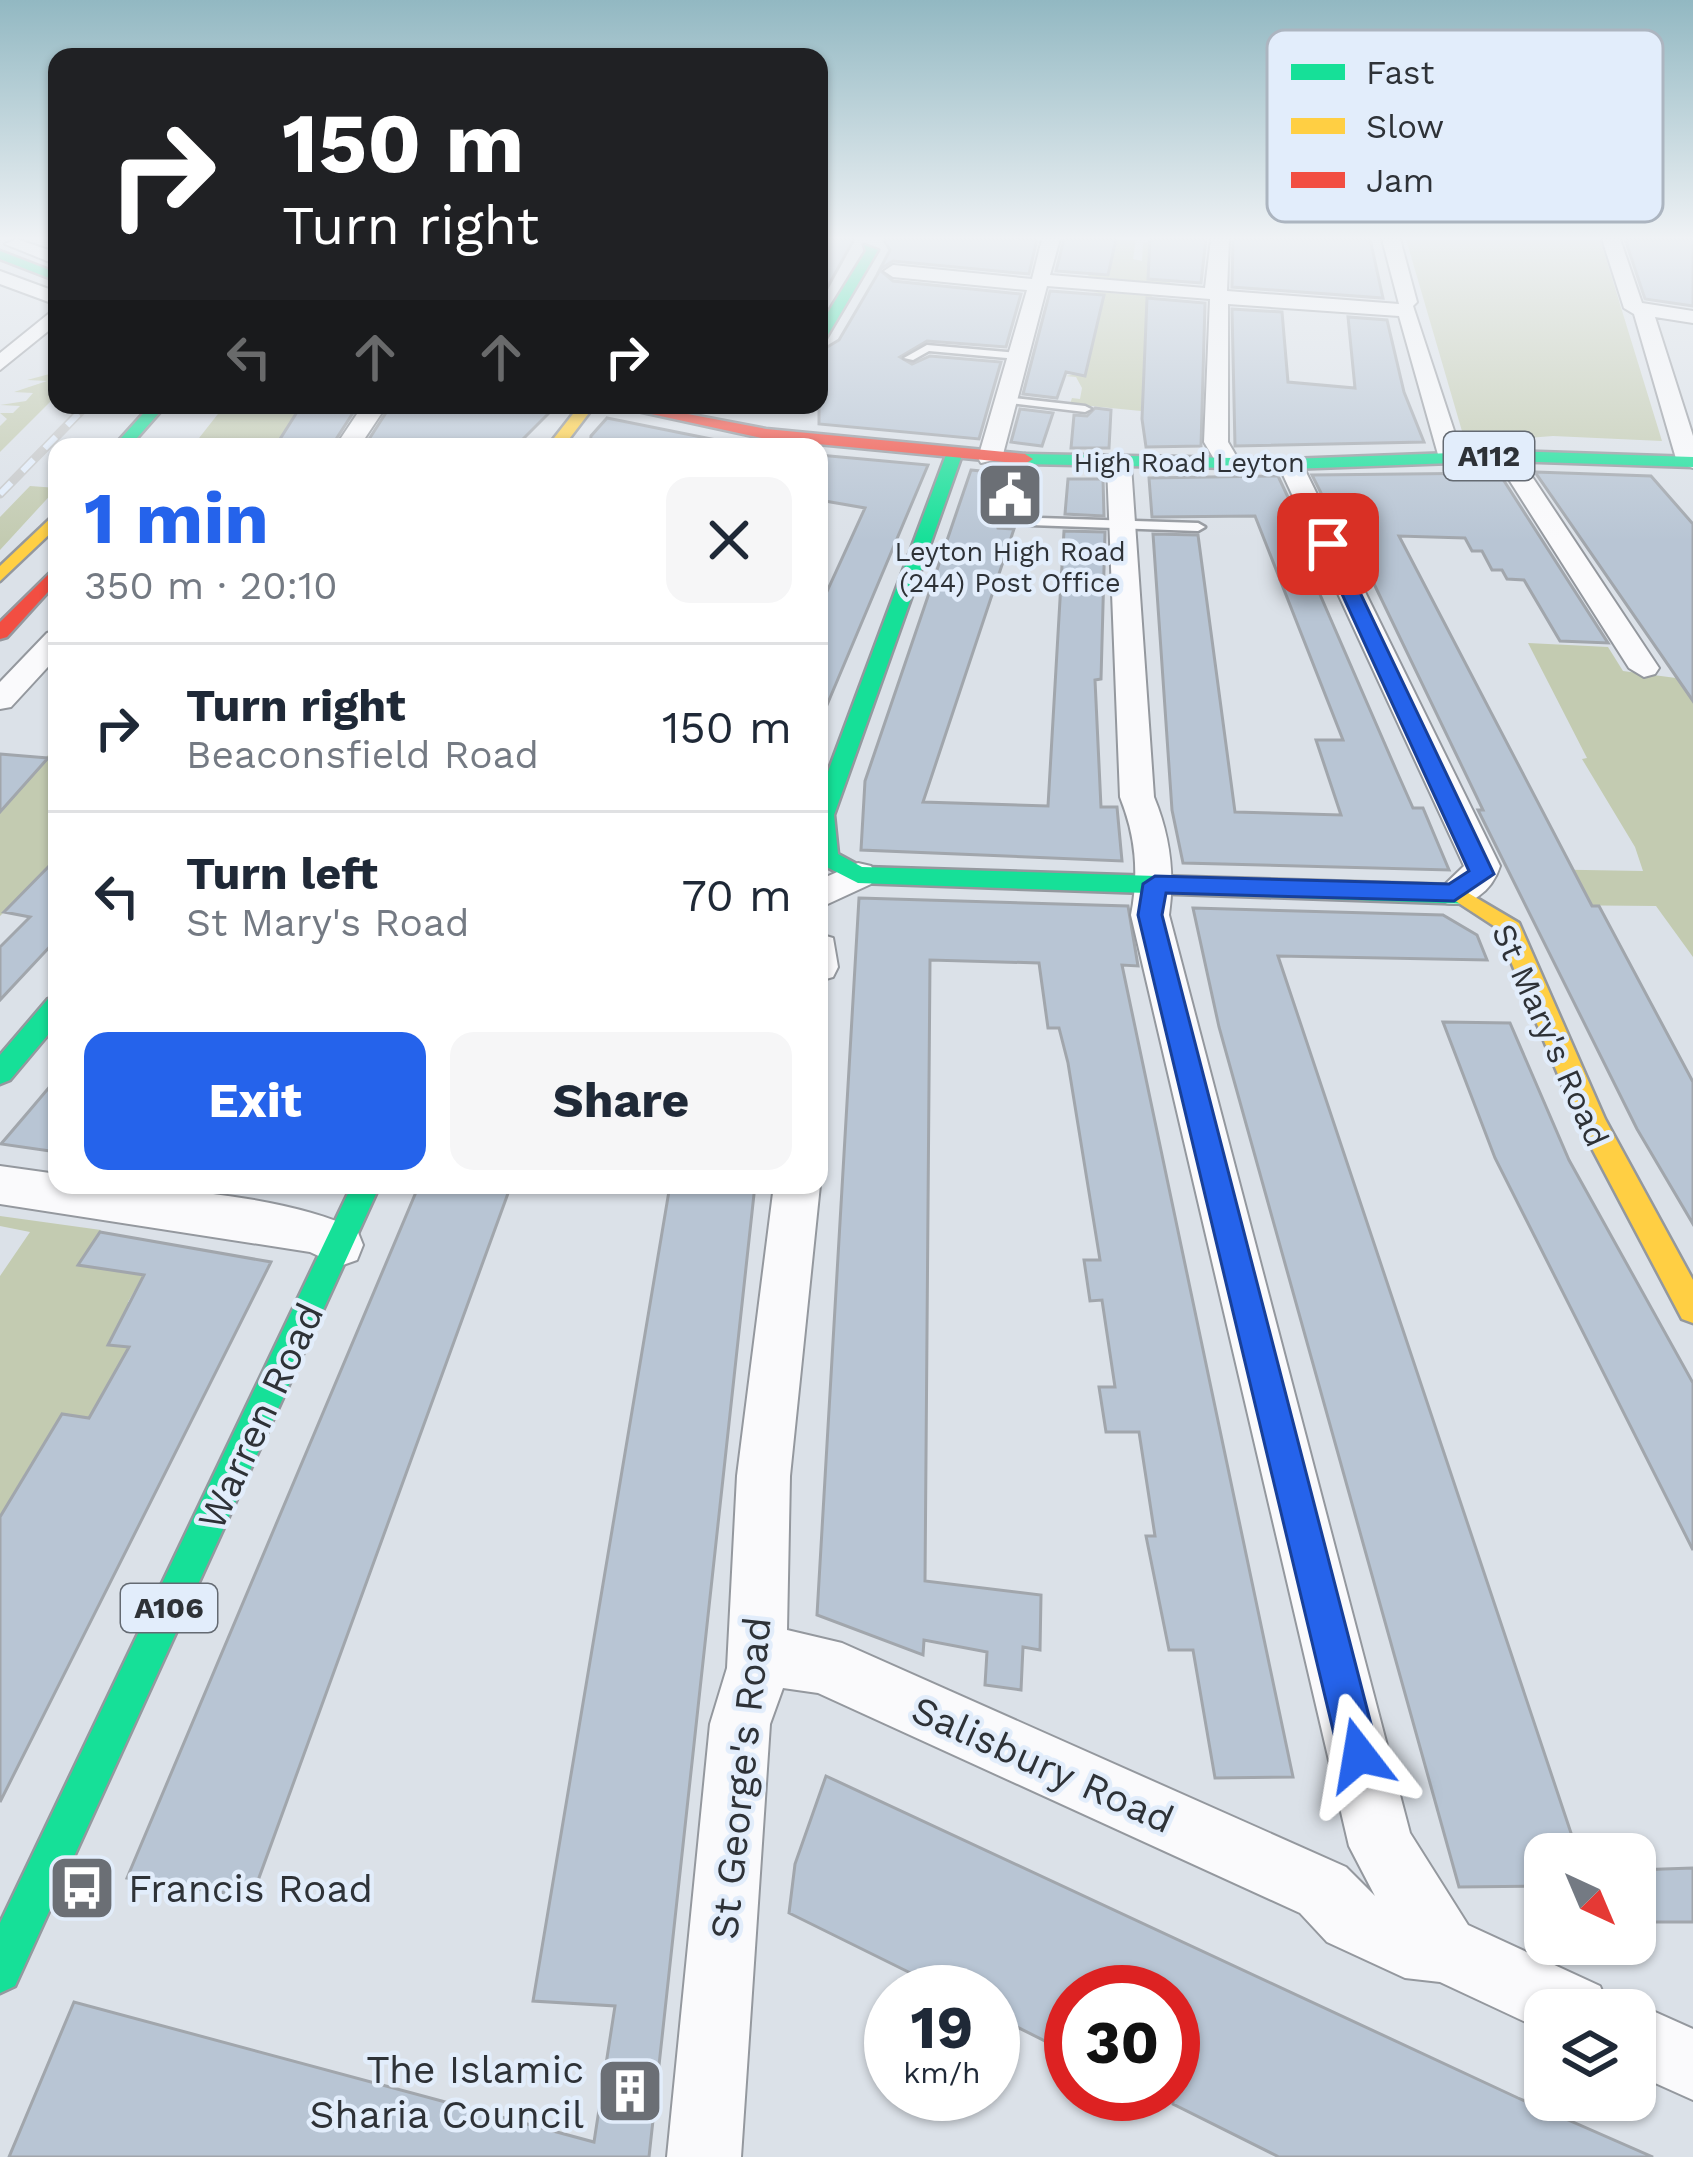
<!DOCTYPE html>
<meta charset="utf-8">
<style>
:root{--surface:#fff;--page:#f6f6f7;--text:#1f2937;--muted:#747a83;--line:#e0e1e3;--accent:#2563eb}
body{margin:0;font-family:"Work Sans",sans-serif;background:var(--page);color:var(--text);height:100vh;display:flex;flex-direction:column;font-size:45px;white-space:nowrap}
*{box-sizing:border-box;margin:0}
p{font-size:39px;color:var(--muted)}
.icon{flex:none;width:66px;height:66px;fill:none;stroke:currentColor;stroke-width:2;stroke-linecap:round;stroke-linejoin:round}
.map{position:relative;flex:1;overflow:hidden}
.sheet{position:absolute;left:48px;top:438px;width:780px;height:756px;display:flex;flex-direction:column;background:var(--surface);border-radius:24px;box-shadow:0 3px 9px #0004}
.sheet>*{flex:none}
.banner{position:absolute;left:48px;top:48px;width:780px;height:366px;border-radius:24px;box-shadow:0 3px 9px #0004;background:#202124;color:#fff;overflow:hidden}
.needle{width:78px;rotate:136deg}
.controls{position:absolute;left:1524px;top:1833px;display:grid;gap:24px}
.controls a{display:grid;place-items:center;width:132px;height:132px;border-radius:24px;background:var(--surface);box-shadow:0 3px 9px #0004;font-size:60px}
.speed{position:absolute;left:864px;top:1965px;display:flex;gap:24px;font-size:60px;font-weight:700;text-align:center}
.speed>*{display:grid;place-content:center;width:156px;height:156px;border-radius:50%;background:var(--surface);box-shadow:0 3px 9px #0004;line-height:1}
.speed small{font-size:30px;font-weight:400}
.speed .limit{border:18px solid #d22;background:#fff;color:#111}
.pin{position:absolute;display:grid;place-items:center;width:102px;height:102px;color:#fff;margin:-51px;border-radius:24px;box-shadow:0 6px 18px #0006}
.me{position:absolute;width:132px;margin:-66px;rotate:346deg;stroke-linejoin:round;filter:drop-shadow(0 0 9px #0008)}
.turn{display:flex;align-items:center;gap:42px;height:252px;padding:0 36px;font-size:54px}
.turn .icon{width:156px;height:156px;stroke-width:2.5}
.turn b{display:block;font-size:84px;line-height:102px}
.lanes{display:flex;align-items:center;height:114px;padding:0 36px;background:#0003;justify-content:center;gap:60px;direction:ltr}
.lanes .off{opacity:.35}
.round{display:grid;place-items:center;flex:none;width:126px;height:126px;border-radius:24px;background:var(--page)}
.headline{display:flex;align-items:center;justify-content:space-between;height:204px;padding:0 36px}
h1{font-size:72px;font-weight:700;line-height:90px;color:var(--accent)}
.button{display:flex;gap:24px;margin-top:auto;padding:24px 36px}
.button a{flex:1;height:138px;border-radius:24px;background:var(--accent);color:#fff;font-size:48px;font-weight:700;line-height:138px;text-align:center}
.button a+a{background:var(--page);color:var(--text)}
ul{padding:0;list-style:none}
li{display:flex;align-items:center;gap:36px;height:168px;padding:0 36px;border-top:3px solid var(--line)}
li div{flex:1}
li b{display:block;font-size:45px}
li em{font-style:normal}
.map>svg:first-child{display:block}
</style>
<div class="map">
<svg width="1693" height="2157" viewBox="0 0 1693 2157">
<rect width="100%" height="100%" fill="#dbe1e8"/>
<path fill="#c3cbb1" d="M1109,239H1136L1133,259L1142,261L1143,243L1165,239L1170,283L1193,287L1088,276Z
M1406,239H1600L1662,441L1553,436L1477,442L1464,438Z
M1084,291L1152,296L1141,411L1070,404L1072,398L1080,399L1082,388L1076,377L1066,376L1077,374L1080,308L1104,307L1091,305L1099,293Z
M57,372V395L0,452V426L7,419L0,413H13L20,406L0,405L26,401L33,393L14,392L47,381L27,380Z
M225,405H354L298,409L293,418H310L307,423L289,424L283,434L298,439L280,440L275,447H192Z
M30,486L57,488L0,550V517Z
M1528,643L1608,647L1623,671L1676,678L1693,691V957L1656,906L1543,905L1526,869L1643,871L1635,847L1582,759L1587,758Z
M57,747V860L0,916V799Z
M0,1216L101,1230L80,1265L114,1270L135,1237L162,1243L128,1302L152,1306L122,1320L108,1344L129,1347L93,1419L62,1415L43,1465L31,1463L0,1517V1276L30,1232L0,1226Z"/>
<path fill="#b8c5d4" stroke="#a1a6ac" stroke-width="3" d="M819,239H854L819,303Z
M883,239H1037L1029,274L893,261L880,269L890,250Z
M1064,239H1116L1108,275L1056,271Z
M1150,239H1206L1201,283L1148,279Z
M1233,239H1370L1383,298L1232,287Z
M1625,239H1693V306L1645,299Z
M880,270L893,281L1021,294L1006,347L927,341L900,357L912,364L930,356L1001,362L979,439L819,424V352L839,340Z
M1050,291L1104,295L1085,376L1066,372L1057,398L1023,394Z
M1147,298L1205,303L1201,446L1146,447L1142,419Z
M1232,309L1282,312L1288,382L1355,388L1348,317L1387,320L1404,392L1424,442L1235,446Z
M315,405H358L331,447H275L299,409Z
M391,405H512L549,413L515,447H364Z
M1095,408L1111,410L1109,448H1071L1074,415L1087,416Z
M1020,409L1053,413L1042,446L1011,442Z
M607,418L746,446L590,447L591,436Z
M819,455L928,465L819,724V609L865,508L819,500Z
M971,470L1032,476L1020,513L996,520L998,528L1014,529L923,802L1048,806L1064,531L1105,532L1101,679L1095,680L1101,807H1117L1122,861L861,850L865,781Z
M1535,472L1651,476L1693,524V701Z
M1499,473L1608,643L1560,641L1524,580L1507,579L1502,570H1492L1482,551H1472L1465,538L1399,536L1592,906H1599L1693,1082V1224L1637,1129L1478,810H1483L1349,532L1342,535L1312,475Z
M1278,476L1312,548L1302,553L1397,772L1413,808H1423L1449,870L1183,863L1172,810L1153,534L1198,535L1235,812L1341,815L1316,740H1343L1255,516L1152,517L1149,478Z
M1068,479H1103L1104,516L1065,514Z
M0,754L48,758L0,812Z
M57,858V939L0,1000V947L30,917L4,912Z
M859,898L1128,906L1138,966L1122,965L1293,1777L1215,1778L1193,1650H1169L1146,1536H1155L1139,1432H1106L1099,1387H1115L1102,1300L1090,1301L1084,1260H1100L1068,1063L1059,1028H1048L1039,963L930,960L925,1581L1041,1595L1040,1650L1023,1647L1021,1690L985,1685L987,1652L924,1640L923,1655L817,1615Z
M1193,908L1443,915L1477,935L1487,960L1278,956L1578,1854H1545V1886L1459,1887L1219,1027Z
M1443,1022L1510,1023L1569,1160L1693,1383V1550L1495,1158Z
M57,1078V1152L1,1144L30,1110Z
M419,1185H511L252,1897L127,1878Z
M670,1185H755L649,2157H9L74,2002L594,2142L615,2006L533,2001Z
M100,1232L271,1262L0,1802V1517L62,1414L89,1418L129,1347L108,1345L144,1275L78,1265Z
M826,1776L1518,2098L1653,2157H1279L1173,2104V1992H1071V2054L993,2015V1992H949L789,1913L795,1864Z
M1693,1868V1922H1635V1870Z"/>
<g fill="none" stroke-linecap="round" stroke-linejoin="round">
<defs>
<path id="lane" d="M927,345L1018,353L1023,356L1018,359L929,351L913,360L904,358Z
M1006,397L1085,406L1091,409L1085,412L1002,402L1000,400Z
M1006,517L1198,523L1205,527L1198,531L1001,524L1000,521Z"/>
<path id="street" d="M17,239L57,253V265L5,244Z
M1042,239H1060L1050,275L1205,288L1211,239H1229L1227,291L1399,304L1382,239H1400L1417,302L1413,306L1463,458L1451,465L1439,458L1399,316L1228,304V442L1241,464L1229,471L1220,469L1204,442L1210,299L1047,286L1002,458L981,463L978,458L1027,290L893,277L884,271L893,265L1032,279Z
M1602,239H1620L1642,303L1693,311V323L1655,317L1693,436V468L1677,462L1634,314L1624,308Z
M0,271L57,292V305L0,284Z
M57,307V324L0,370V353Z
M363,405H387L359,447H335Z
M1506,449L1515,451L1659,668L1655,674L1644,677L1629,668L1494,456Z
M1290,457L1302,464L1500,866C1492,892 1468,910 1441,902L1436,893L1464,866L1278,464Z
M1119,458L1131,465L1154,797C1170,836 1175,873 1169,915L1410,1833L1468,1925L1600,1986L1610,2010H1545V2031L1440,1982L1405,1978L1327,1942L1300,1913L818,1693L783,1688L770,1724L741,2157H667L710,1724L727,1668L737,1476L774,1185H820L790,1476L787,1630L842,1643L1346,1867L1375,1896L1349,1846L1131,915C1139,873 1136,837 1120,797L1107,465Z
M57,630V657L11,707L0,709V682L47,633Z
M858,863L871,866L876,875L871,884L819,908V880Z
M819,934L833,938L838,967L833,977L819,981Z
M0,1166L57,1174V1185C141,1185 282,1193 357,1230L363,1245L357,1260L340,1266L310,1252L0,1204Z
M1635,2003L1693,2029V2100L1635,2074V2010H1619Z"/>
<path id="fast" d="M864,245L878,250L826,338L819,342V327L866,251Z
M0,251L57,273V281L0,259Z
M151,405H166L129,447H113Z
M954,450L962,455L834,815L838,854L862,867L1454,885L1475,898L1471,904L858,883L819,863V796L946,455Z
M1506,451L1693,457V467L1506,461L1290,469L1025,464L1017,459L1025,454L1290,459Z
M57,996V1024L10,1080L0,1084V1055L48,999Z
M352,1185H380L15,1986L0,1993V1923Z"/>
<path id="slow" d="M580,405H595L563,447H547Z
M57,512V527L0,581V566Z
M1463,890L1519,923L1605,1119L1693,1280V1323L1682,1319L1577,1120L1497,928L1451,898Z"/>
<path id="jam" d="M610,405H640L766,429L1025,454L1033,459L1025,464L766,439Z
M57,566V582L7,637L0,639V622Z"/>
</defs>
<use href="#lane" stroke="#94989e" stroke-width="5"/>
<use href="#street" stroke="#94989e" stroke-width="4"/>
<use href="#fast" stroke="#94989e" stroke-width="5"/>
<use href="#slow" stroke="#94989e" stroke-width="5"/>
<use href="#jam" stroke="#94989e" stroke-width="5"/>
<use href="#lane" fill="#fafafc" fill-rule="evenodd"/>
<use href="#street" fill="#fafafc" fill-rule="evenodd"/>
<use href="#fast" fill="#16e098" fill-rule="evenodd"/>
<use href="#slow" fill="#ffcf43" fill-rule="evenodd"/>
<use href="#jam" fill="#f24e42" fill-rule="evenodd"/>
<defs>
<path id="rail" d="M0,494L87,405"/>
</defs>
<use href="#rail" stroke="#c6c8c9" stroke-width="9"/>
<use href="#rail" stroke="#e2edfb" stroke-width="6" stroke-dasharray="16" stroke-linecap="butt"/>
</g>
<linearGradient id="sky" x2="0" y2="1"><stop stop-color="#92b8c2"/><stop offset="0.44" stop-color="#eff2f5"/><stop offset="1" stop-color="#eff2f5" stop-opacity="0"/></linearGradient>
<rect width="1693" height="541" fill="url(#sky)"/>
<path fill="#2563eb" stroke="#184099" stroke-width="3" d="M1328,539L1337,544L1494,874L1454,901L1166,893L1162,915L1379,1755L1373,1769L1359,1775L1345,1769L1339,1755L1138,915L1143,884L1155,876L1449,884L1469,871L1319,544Z"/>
<defs>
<symbol id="civic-square" viewBox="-11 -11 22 22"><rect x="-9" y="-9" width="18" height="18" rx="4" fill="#6b6f75" stroke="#e2edfb"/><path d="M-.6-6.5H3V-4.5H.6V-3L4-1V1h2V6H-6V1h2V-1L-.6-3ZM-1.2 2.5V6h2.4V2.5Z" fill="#fff"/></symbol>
<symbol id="bus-square" viewBox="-11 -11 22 22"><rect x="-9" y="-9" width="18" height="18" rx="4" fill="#6b6f75" stroke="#e2edfb"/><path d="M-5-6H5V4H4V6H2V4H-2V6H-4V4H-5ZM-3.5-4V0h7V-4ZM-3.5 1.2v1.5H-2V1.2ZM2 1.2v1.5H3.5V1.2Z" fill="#fff"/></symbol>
<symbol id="building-square" viewBox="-11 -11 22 22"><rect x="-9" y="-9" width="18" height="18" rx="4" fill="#6b6f75" stroke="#e2edfb"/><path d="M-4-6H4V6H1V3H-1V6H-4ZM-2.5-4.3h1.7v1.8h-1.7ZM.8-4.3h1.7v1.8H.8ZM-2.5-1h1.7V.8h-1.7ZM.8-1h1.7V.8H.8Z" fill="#fff"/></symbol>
</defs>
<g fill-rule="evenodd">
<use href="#civic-square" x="972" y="457" width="76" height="76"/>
<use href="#bus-square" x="44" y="1850" width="76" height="76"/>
<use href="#building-square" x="592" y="2053" width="76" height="76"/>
</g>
<g text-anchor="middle" stroke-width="9" stroke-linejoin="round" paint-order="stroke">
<g font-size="27" fill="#2e3237" stroke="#e2edfb">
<text x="1189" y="472">High Road Leyton</text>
</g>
<g font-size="27" fill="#2e3237" stroke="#e2edfb">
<text x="1010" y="561">Leyton High Road<tspan x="1010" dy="31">(244) Post Office</tspan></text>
</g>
<g fill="#e2edfb" stroke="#646a72" stroke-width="3">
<rect x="1444" y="432" width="90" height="48" rx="9"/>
<rect x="121" y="1584" width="96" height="48" rx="9"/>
</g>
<g font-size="30" font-weight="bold" fill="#2e3237">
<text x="1489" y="466">A112</text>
<text x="169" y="1618">A106</text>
</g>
<g font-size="33" fill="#2e3237" stroke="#e2edfb">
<text transform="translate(1551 1035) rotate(66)" y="12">St Mary's Road</text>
</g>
<g font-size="39" fill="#2e3237" stroke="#e2edfb">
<text transform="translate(260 1416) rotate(-65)" y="14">Warren Road</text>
<text transform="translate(1043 1764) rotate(24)" y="14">Salisbury Road</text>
<text transform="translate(740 1778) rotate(-84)" y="14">St George's Road</text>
</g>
<g font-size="39" fill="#2e3237" stroke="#e2edfb" text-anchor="start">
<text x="128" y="1902">Francis Road</text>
<text x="584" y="2083" text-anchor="end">The Islamic<tspan x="584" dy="45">Sharia Council</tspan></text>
</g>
</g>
<rect x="1267" y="30" width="396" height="192" rx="18" fill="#e2edfb" stroke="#acb5c0" stroke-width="3"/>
<rect x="1291" y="64" width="54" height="16" fill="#16e098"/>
<rect x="1291" y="118" width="54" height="16" fill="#ffcf43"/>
<rect x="1291" y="172" width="54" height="16" fill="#f24e42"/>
<g font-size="33" fill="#2e3237">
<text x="1366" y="84">Fast</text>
<text x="1366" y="138">Slow</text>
<text x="1366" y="192">Jam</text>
</g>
</svg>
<div class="controls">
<a><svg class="needle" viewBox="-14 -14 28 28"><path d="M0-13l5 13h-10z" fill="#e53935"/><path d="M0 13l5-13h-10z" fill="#747a83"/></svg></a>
<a><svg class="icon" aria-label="layers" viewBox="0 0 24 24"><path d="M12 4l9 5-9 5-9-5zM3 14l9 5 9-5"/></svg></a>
</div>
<div class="speed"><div>19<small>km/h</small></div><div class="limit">30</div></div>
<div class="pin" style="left:1328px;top:544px;background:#d93025"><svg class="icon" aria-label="arrive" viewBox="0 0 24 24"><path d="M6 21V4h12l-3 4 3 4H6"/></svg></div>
<svg class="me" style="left:1359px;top:1755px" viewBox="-20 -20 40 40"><path d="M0-17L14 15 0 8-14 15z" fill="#2563eb" stroke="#fff" stroke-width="4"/></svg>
<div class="banner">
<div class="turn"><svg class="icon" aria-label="right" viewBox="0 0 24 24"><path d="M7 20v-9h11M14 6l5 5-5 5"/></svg><div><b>150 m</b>Turn right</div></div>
<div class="lanes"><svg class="icon off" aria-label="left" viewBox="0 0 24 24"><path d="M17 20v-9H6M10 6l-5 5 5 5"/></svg><svg class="icon off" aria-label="ahead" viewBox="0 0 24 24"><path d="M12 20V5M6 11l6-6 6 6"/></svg><svg class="icon off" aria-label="ahead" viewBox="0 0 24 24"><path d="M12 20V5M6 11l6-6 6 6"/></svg><svg class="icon" aria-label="right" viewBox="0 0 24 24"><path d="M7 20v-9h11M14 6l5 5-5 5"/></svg></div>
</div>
<section class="sheet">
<div class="headline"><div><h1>1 min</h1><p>350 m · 20:10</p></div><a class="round"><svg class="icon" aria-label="close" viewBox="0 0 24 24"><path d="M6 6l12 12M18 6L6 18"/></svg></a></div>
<ul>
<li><svg class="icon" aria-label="right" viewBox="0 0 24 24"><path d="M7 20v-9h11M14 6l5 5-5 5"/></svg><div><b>Turn right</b><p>Beaconsfield Road</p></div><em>150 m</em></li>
<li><svg class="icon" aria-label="left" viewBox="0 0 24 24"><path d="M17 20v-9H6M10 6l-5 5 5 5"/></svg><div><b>Turn left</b><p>St Mary's Road</p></div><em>70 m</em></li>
</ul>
<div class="button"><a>Exit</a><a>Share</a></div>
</section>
</div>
